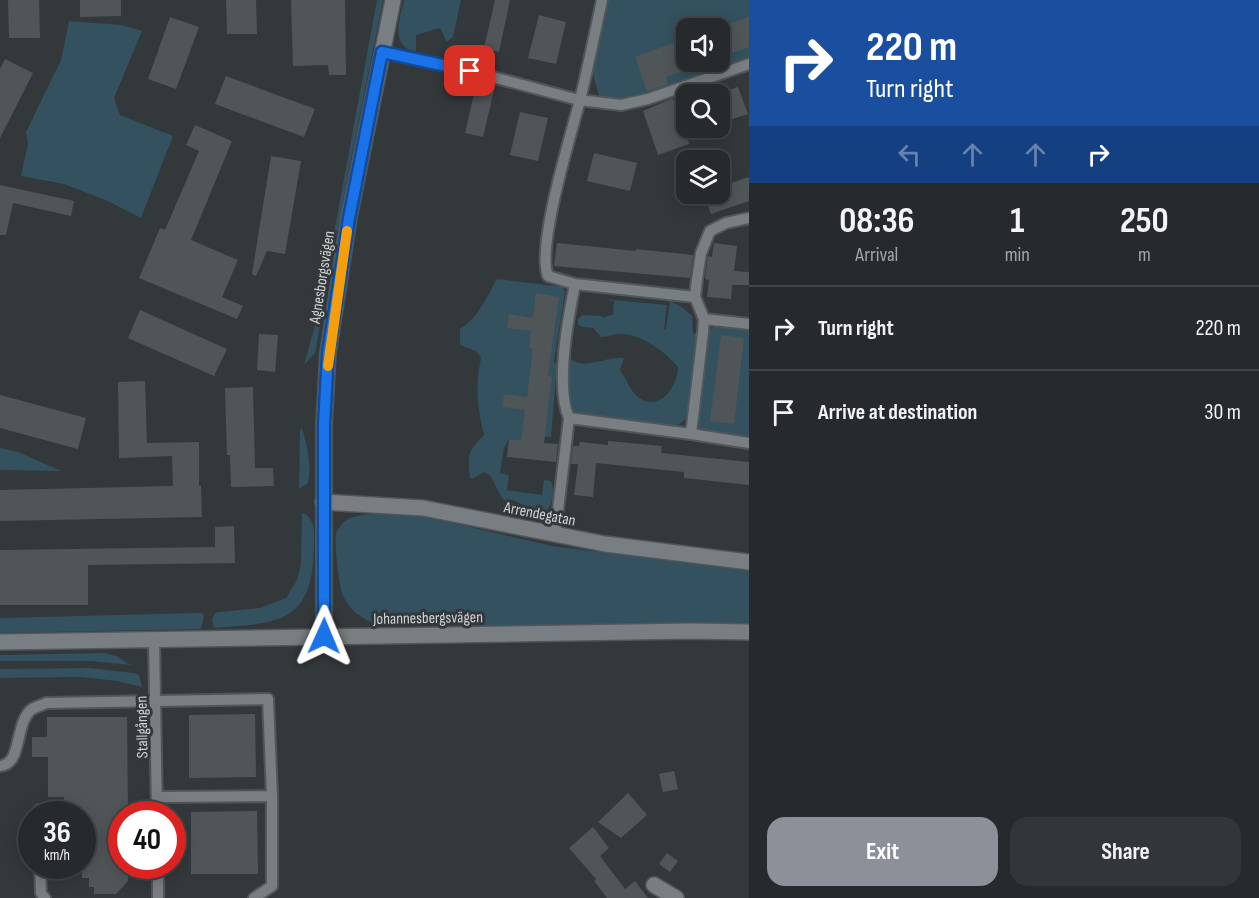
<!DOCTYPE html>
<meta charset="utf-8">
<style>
:root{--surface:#262a2c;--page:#323638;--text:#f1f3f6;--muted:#a4a7a9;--line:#424648;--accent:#8c9099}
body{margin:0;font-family:"Sofia Sans Condensed",sans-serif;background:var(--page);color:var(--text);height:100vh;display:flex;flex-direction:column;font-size:22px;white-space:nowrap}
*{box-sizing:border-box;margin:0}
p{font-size:20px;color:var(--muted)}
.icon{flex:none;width:33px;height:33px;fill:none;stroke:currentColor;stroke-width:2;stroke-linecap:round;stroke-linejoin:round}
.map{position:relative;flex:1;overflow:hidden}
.drawer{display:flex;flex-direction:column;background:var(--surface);width:510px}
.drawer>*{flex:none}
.banner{background:#1a4fa0;color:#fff;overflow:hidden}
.fabs{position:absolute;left:676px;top:18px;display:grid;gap:12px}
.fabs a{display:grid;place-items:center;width:54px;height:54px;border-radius:12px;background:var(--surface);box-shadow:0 3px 15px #0003,0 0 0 2px var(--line);font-size:30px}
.speed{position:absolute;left:18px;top:801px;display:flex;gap:12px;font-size:30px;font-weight:700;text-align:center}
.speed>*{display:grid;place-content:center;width:78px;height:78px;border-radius:50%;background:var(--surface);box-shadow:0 3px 15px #0003,0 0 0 2px var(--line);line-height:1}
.speed small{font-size:15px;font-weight:400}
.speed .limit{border:9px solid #d22;background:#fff;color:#111}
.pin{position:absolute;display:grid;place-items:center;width:51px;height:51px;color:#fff;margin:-26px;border-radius:12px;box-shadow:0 3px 9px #0006}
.me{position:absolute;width:66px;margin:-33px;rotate:1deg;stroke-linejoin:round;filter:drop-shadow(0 0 4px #0008)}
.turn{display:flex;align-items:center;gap:21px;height:126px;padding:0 18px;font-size:27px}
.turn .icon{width:78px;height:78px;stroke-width:2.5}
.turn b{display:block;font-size:42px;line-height:51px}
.lanes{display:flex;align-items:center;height:57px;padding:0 18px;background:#0003;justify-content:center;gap:30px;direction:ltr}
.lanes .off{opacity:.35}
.eta{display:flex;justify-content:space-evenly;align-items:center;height:102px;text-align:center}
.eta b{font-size:36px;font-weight:700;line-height:42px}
.primary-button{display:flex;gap:12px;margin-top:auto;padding:12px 18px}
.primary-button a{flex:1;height:69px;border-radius:18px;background:var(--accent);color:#fff;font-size:24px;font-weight:700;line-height:69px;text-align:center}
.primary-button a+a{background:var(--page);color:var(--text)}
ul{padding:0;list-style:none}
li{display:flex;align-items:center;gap:18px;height:84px;padding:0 18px;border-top:2px solid var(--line)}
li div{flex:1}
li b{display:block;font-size:22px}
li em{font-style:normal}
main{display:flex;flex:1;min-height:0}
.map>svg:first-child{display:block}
</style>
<main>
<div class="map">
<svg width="749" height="898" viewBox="0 0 749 898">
<rect width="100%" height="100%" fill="#33383b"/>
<path fill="#33515e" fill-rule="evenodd" d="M377,0H383L347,179L315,353L304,365L321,303Z
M404,0H461L453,37L447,42L440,28L416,35V51C389,48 400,18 404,0Z
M605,0H749V59L647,95L623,102L599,96L590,63ZM687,28H720V62H687Z
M69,21L122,25L142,31L114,98L120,115L173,136L141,218L108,201L64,184L21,176L28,144L26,132L61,60Z
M497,279L562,287L565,291L554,362L557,365L551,437L528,435L527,441L509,439L504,448L500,473L509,475L507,490L542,495L544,480L551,481C557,497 548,516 533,524L518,519L524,511L523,505L513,500H503L490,475L484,472L474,478H470C467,455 468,451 484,435C477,406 475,387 481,358L476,351L460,345V329C479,317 486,298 497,279Z
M603,299L667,305L664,329H666L670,301L682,307L692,316L693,333L697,334C695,352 693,404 686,417C684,421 681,424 676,425C650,429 597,418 570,414L565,353C580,375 605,355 624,358L620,370C626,378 630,391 639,398C660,412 678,386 678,367C667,353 640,333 620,334C613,334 607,337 601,337L593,328L582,327L578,324V319L582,315L601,316L603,318L613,314L614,301Z
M715,327L749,330V439L700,432L696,425L708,330Z
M302,428C307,445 312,465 308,483L299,489L300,430Z
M0,448L18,452L61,471L0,470Z
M304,513C316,520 314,534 314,546C313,624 279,623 214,628L212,620L215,613L219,612L260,608L286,598L297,580L301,564L302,514Z
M402,514L431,518L552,546L749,571V625L482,627L371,622C360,617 350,610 344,598C339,589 334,544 336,534C337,530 341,525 344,522C355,512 387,514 402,514Z
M196,613H202L204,616L201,629L0,633V618Z
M104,653L116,656L131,665L90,661H0V655Z
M90,668L133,673L139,675L142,687L117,681L81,677L0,678V669Z"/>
<path fill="#505658" d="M8,0H39L40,38H9Z
M80,0H121V16L80,17Z
M226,0H256L257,34H227Z
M291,0H345L346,75H329L328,65L293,66Z
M495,0H510L499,52L484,48Z
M539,15L566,22L556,64L528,58Z
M170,17L199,27L176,89L148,79Z
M749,17V47L727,55L720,35V28H718Z
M676,42L686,70L666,77L668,84L647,91L635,57Z
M5,59L33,73L0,138V69Z
M226,76L315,109L304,137L215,104Z
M477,81L495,86L483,137L465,133Z
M738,87L748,114L720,123V93Z
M673,98L689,144L658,155L643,111Z
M520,112L548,118L538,161L510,155Z
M195,125L232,141L191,240L238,260L222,297L243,306L237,319L139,278L160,228L165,230L199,151L186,145Z
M594,153L637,163L630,191L587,181Z
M271,156L301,161L285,254L267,251L256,276L252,274Z
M749,177V201L711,214L704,194H720V187Z
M0,185L74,201L71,216L13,203L6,235H0Z
M557,243L636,251V249L693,255L690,278L554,266Z
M714,243L737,246L734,271L749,272V285H732L731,299L707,297L709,280L705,279L708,256L712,257Z
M536,293L559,297L548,376L552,377L544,443L558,444L556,462L507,457L509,439L521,440L525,410L502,407L504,394L527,397L533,349L529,348L531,331L507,328L509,314L533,318Z
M140,310L227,349L214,376L128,338Z
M259,334L278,335L275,372L257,370Z
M721,335L744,338L734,424L710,421Z
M145,381L147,443L199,442V486H201L202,517L0,521V490L173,486L172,456L119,458L118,382Z
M253,387L255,468H273L274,486L231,487L230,455H227L225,388Z
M0,395L86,418L78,449L0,428Z
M608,441L662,446L661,453L749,462V485L684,478V472L596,463L593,497L574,495L578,464H571L573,446H579L580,442L608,445Z
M234,526L235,563L88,565V605H0V550L215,547V527Z
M255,714L256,777L189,778V715Z
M47,717H127L128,814H122V866H128V881L116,894H94V887H89V878H82V814H64V797H48V757H32V737H47Z
M674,771L678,789L663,792L659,774Z
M628,793L647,815L621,838L598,822Z
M257,811L258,874H191V812Z
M593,827L609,848L600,856L625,889L635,881L648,898H607L594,881L596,879L569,848Z
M667,853L678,861L670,872L659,864Z"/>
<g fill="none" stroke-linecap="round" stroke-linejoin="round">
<defs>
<path id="service" d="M382,52L470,71L579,100L621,105L648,99L749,64
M575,284L695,297
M704,319L749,324
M569,418L691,434L703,332L704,319L695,297L697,279L701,253L710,231L726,223L749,218
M691,434L749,443
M555,535L569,418C555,386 568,318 575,284L548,276C536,247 571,135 580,100C588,67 595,33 602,0
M154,639L157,814
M0,766C23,764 14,723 32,709C36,707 42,705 46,703L268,699L272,796V886L254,898
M157,797L272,796
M39,810L40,814
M40,866L41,893L45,898
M158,866V898"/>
<path id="minor" d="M323,502L423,508L605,544L749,562
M654,885L676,898"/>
<path id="tertiary" d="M324,637V425L328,353L349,217L393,0
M0,642L691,631L749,632"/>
</defs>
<use href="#service" stroke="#515658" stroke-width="14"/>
<use href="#minor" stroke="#515658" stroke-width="18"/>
<use href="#tertiary" stroke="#515658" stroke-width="18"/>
<use href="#service" stroke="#787e81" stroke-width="10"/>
<use href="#minor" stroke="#787e81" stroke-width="15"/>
<use href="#tertiary" stroke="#787e81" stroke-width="15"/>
</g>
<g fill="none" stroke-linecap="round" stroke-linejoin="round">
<defs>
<path id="route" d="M324,636V425L328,353L349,218L382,52L470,71"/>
</defs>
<use href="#route" stroke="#114b97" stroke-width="15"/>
<use href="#route" stroke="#1a73e8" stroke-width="10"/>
<path stroke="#f59e0b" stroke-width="10" d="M328,366L347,231"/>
</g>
<g text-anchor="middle" stroke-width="6" stroke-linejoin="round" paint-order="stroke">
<g font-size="16" fill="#d0d4d5" stroke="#33383b">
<text transform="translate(321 277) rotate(-81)" y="6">Agnesborgsvägen</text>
<text transform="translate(540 513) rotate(11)" y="6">Arrendegatan</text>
<text transform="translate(428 617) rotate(-1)" y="6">Johannesbergsvägen</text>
<text transform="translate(141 727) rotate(-91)" y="6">Stallgången</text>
</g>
</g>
</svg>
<div class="fabs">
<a><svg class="icon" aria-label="sound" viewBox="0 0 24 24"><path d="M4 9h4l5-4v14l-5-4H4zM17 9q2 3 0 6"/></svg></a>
<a><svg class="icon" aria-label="search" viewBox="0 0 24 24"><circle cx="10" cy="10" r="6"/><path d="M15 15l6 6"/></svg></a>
<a><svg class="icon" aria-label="layers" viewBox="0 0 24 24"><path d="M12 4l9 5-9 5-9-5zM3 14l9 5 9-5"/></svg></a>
</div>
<div class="speed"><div>36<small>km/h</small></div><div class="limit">40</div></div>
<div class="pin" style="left:470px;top:71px;background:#d93025"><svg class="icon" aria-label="arrive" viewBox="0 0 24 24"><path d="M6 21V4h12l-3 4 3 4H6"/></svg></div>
<svg class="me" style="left:324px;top:636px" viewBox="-20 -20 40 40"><path d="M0-17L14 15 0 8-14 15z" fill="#1a73e8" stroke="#fff" stroke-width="4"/></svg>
</div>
<section class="drawer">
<div class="banner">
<div class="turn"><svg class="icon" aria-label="right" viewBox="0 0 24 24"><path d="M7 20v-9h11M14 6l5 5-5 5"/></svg><div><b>220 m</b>Turn right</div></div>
<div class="lanes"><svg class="icon off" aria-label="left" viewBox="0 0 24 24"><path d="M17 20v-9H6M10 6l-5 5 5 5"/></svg><svg class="icon off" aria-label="ahead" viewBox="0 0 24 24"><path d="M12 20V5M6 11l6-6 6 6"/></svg><svg class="icon off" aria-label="ahead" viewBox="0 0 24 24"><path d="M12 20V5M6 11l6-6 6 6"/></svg><svg class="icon" aria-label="right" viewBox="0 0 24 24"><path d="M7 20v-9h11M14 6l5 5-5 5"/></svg></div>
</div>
<div class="eta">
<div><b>08:36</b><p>Arrival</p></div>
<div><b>1</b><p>min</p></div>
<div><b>250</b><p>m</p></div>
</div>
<ul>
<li><svg class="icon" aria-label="right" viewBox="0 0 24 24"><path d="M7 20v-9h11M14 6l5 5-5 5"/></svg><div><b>Turn right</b></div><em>220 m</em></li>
<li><svg class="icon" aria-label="arrive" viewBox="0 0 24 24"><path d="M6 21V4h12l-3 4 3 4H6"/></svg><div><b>Arrive at destination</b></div><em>30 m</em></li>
</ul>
<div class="primary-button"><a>Exit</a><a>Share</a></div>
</section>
</main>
